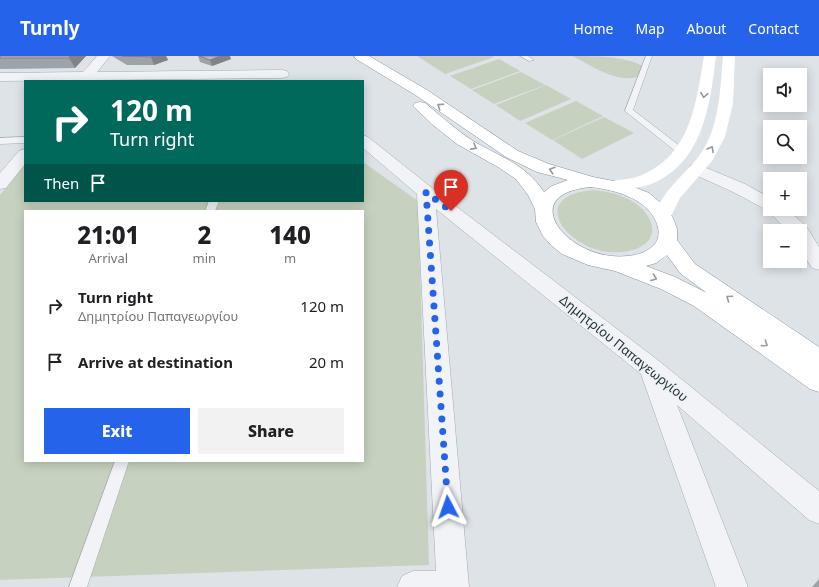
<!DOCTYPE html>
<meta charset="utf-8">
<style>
:root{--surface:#fff;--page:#f2f2f2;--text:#202124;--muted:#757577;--accent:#2563eb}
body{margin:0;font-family:"Noto Sans",sans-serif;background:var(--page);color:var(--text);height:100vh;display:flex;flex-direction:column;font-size:15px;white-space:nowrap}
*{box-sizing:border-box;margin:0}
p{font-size:13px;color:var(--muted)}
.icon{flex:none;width:22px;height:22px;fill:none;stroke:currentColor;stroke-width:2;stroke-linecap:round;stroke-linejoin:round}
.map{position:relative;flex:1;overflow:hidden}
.side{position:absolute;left:24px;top:154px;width:340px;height:252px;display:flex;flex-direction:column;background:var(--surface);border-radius:0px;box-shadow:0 2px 10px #0003}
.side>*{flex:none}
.hud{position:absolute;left:24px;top:24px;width:340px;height:122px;border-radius:0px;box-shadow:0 2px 10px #0003;background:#00695c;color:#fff;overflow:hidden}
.buttons{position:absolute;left:763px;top:12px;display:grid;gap:8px}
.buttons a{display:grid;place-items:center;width:44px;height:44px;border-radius:0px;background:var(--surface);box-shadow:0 2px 10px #0003;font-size:20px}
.pin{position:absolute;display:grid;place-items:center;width:34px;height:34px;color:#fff;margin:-41px -17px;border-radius:50% 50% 50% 0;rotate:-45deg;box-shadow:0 0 4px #0007}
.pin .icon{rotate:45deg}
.me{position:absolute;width:44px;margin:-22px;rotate:356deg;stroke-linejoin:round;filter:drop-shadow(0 0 3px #0008)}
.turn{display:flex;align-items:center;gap:14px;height:84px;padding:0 20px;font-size:18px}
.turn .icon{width:52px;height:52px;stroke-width:2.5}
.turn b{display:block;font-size:28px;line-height:34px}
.then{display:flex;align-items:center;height:38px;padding:0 20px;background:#0003;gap:8px;font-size:15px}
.eta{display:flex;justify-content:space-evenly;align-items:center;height:68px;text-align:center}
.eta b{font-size:24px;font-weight:800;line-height:28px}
.primary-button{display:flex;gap:8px;margin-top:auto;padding:8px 20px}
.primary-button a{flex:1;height:46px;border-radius:0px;background:var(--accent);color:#fff;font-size:16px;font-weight:800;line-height:46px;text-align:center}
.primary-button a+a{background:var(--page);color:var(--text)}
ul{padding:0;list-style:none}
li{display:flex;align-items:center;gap:12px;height:56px;padding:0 20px}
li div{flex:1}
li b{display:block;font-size:15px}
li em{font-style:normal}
header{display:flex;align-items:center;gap:24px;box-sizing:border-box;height:56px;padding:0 20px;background:var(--accent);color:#fff}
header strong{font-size:19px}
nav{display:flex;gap:22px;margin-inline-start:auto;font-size:14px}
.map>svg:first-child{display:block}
</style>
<header>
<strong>Turnly</strong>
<nav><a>Home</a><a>Map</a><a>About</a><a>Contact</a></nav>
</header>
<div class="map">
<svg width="819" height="531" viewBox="0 0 819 531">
<rect width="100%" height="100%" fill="#dee3e8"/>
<path fill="#c6d2bf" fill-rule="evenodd" d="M417,0H492L494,1L445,18Z
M572,0C596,0 624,0 643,10L640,20C618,29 591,9 572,0Z
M499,3L520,15L471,33L450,20Z
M521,16L545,29L494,48L472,34Z
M546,29L571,43L520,65L496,49Z
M576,45L603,60L552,84L525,67Z
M604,61L634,77L582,103L553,84Z
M363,106L418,145L429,509L0,524V139L25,108V145H363ZM25,155H363V405H25Z
M593,134C615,136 640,143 650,164C653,170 653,178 649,184C642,192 632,195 622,196C571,201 522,140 593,134Z"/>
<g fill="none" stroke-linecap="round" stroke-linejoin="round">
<defs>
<path id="lane" d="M520,0H528L534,4L529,5Z
M646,0H652L633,54L685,94L686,96L685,98H679L625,55Z
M25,81V87L0,88V82Z
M209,145H219L215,155H205Z
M115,405H129L87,531H69Z"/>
<path id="street" d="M97,0H110L97,16L282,14L287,15L289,18L287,21L282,22L0,25V17L83,16Z
M363,79L368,81L432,132L659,305L819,435V468L809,464L677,349L748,531H716L641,318L436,153L469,531H397L402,520L413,515H436L417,138L363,92Z
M25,93V108L6,132L0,133V117L19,95Z
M697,108L745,128L770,142V153H786L806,170L819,191V214L812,212L800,193V175H788L767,154L733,136L691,117L689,113L691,109Z"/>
<path id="highway" d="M354,0H369L427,34L518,95L549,108L593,121L624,127L649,137L663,149L673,162L677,173V184L695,208L819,291V336L810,333L694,250L661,233L615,215L588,209L562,198L552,190L543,180L536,166L535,153L528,139L516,123L498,111L457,88L433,69L413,50L415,47L420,46L425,47C441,60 456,74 473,85C502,102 524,107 544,136L552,130L568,124L537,116L506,101L417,40L356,3ZM591,131C616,134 650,143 658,171C659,176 659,183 655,188C648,196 638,199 628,200C570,207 512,138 591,131ZM667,199L681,218L707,237L675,221L646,210L656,207Z"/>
</defs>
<use href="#lane" stroke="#a3abb2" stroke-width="1"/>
<use href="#street" stroke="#a3abb2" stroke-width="1"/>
<use href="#highway" stroke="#85939e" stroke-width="1"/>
<use href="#lane" fill="#f1f3f6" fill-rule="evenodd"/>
<use href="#street" fill="#f1f3f6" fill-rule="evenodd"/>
<path fill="#fff" fill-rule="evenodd" d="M704,0H716C710,48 704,104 654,127C642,132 628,132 615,135L609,134L606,130L609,126C619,123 632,124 642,119C691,98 696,47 704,0Z
M723,0H735L733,47L725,81L712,105L680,142L669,164L663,166L657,164L654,160C665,131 682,122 699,100C720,72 720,33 723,0Z"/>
<use href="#highway" fill="#fff" fill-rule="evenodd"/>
</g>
<path fill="#9ca3a9" d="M0,0H86L75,12L0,13Z
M112,0H166L168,4L154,9H127Z
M198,0L231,3L212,10L200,6Z
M819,523V531H812Z"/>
<path fill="#7f8489" d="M70,0H86L75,12L69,2Z
M152,0H166L168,4L154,9L151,1Z
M220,0H230L231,3L212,10L210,4Z"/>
<path fill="#b5bdc4" stroke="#7f8489" d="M0,0H70L69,2H0Z
M122,0H152L151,1Z
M199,0H220L210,4Z"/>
<defs><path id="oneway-chevron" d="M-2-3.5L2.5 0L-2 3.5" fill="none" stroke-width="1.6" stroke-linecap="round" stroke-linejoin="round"/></defs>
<g stroke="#93999e">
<use href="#oneway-chevron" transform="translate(704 39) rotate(99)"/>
<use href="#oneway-chevron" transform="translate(440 50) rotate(-146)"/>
<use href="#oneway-chevron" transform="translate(474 91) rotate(29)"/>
<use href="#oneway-chevron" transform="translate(711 93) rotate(-60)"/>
<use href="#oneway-chevron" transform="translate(552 114) rotate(-162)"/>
<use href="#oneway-chevron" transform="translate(654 222) rotate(21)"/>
<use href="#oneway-chevron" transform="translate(729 242) rotate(-145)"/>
<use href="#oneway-chevron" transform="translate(765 288) rotate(35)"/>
</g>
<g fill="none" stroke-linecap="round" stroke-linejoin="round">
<path stroke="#2563eb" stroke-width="7" stroke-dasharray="0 12.6" d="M448,451L426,136L451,155"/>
</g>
<g text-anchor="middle" stroke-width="3" stroke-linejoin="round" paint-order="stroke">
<g font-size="13" fill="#27333e" stroke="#edf2f5">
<text transform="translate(624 292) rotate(39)" y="5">Δημητρίου Παπαγεωργίου</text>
</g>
</g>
</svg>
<div class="buttons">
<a><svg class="icon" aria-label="sound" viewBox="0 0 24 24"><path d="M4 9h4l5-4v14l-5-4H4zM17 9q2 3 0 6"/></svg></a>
<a><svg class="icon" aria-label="search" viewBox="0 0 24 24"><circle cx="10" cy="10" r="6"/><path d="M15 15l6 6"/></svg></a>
<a>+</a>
<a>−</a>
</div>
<div class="pin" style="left:451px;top:155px;background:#d93025"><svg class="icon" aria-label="arrive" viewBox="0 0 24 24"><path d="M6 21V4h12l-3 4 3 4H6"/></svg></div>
<svg class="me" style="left:448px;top:451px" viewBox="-20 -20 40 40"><path d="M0-17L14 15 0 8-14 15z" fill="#2563eb" stroke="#fff" stroke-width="4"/></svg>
<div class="hud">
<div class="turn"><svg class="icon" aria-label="right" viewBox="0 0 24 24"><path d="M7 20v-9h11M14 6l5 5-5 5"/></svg><div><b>120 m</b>Turn right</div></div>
<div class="then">Then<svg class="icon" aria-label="arrive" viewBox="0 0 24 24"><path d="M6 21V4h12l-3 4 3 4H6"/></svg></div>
</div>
<section class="side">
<div class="eta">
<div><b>21:01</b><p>Arrival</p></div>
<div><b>2</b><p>min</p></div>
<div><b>140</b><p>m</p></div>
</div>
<ul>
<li><svg class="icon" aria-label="right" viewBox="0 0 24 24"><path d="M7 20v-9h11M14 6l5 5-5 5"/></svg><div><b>Turn right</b><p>Δημητρίου Παπαγεωργίου</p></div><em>120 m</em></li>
<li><svg class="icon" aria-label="arrive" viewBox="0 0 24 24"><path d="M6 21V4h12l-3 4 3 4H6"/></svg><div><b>Arrive at destination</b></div><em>20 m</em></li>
</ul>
<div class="primary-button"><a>Exit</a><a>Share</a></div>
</section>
</div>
